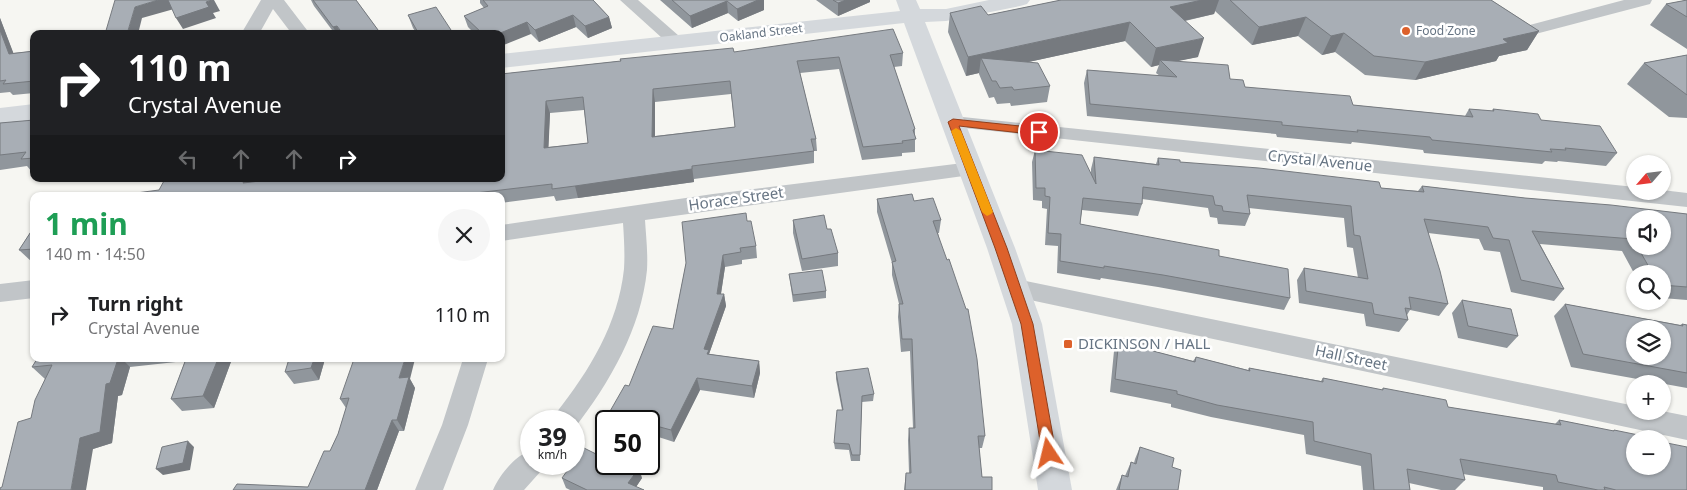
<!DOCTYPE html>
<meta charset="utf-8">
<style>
:root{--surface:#fff;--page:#f6f6f6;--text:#202124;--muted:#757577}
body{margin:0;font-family:"Noto Sans",sans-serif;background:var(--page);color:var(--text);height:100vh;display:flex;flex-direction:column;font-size:19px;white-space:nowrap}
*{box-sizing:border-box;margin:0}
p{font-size:16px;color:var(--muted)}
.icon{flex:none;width:28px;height:28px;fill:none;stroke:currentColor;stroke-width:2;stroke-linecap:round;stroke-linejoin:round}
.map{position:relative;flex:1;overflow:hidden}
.sheet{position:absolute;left:30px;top:192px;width:475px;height:170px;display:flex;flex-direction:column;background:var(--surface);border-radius:10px;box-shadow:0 1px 4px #0004}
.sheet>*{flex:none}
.banner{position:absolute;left:30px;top:30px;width:475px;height:152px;border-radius:10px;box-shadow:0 1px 4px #0004;background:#202124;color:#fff;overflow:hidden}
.needle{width:32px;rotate:242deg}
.tools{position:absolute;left:1626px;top:155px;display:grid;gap:10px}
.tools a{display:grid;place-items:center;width:45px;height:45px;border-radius:50%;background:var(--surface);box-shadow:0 1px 4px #0004;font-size:25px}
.speed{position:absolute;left:520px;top:410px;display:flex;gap:10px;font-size:25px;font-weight:700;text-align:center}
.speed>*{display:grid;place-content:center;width:65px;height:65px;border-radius:50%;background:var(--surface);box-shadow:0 1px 4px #0004;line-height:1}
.speed small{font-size:12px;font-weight:400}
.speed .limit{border:2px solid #111;border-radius:8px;background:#fff;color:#111}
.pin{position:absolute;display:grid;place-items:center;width:42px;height:42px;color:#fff;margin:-21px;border:2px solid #fff;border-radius:50%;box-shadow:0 1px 5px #0007}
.me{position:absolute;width:55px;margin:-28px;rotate:350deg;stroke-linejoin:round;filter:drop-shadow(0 0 4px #0008)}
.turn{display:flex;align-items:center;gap:18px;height:105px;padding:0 15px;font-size:22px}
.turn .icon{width:65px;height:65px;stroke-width:2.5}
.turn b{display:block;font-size:35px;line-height:42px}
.lanes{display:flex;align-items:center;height:48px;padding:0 15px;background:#0003;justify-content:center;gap:25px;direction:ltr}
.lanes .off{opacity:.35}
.round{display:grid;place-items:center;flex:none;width:52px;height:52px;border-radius:26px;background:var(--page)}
.summary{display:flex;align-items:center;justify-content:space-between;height:85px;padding:0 15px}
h1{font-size:30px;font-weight:700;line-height:38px;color:#1e9e55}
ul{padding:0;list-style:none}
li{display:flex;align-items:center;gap:15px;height:75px;padding:0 15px}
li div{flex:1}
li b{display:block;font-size:19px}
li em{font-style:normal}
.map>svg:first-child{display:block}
</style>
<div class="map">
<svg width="1687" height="490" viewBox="0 0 1687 490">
<rect width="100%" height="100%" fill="#f6f6f2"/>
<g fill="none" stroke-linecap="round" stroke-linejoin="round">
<path fill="#c1c5c8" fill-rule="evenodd" d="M261,0H284L310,34H292L273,9L259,34H241Z
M620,0H638L687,43L684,47L678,48L672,47Z
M1624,0H1652L1650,4L1524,37L1518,36L1515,32L1518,28Z
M953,116L1635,187V191L1662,190L1687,193V207L946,126L943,122L946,118Z
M971,162L978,164L981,169L978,174L645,220C646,236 648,253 647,270C641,329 610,382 574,429V421H552L556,413C590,370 618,324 624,269C625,254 624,238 623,223L501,241V225L713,194Z
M1016,279L1635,406V411H1662L1687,416V440L1016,297L1008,294L1004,288L1008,282Z
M34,280V298L0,302V284Z
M463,359H488L468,425L443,490H415L442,425Z
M531,450V464H544L541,471L524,490H493C500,474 515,456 531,450Z"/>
<path fill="#d4d8dc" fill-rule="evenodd" d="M896,0H916L920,9H946L989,0H1030L1027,4L1020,6L946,21L925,22L1015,248L1042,324L1072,490H1038L1012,324L987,248L904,23L501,68V54L900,11Z
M34,104V120L0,124V108Z"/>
</g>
<path fill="#90969c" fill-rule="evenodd" d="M311,0H356L381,34H335L314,6Z
M480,0H593L609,17L612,28L588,38L576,27L539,42L531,34H475L468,27L464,16L484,8L480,3Z
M660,0H764V10L738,21L728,13L692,28Z
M816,0H870V2L838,16Z
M1061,0H1491L1539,31L1527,50L1499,56L1496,61L1415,80L1365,75L1335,52L1322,55L1298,36L1252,45L1215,11L1214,14L1185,21L1198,57L1176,61L1230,79L1245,87L1353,105L1465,116L1469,109L1492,111L1493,109L1541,120L1617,153L1606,166L1558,161L1557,162L1545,161L1542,164L1424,153L1423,150L1352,142L1351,144L1277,137L1276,134L1087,116L1084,83L1087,70L1160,76L1156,73L1159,65L1151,67L1125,41L1028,62L1050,86L1047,102L1011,106L1010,103L997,104L994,97L989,98L979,74V73L966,76L948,32L950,13L988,15Z
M1687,0V49L1650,25L1666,4Z
M408,15L452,34H417L413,28Z
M0,18L13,53L34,51V93L13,95L10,92L0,93Z
M734,52L903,53L902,66L894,67L915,129V152L902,153V156L862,160L839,69L800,73L816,139L817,151H814V163L694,179V182L556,201L554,196L501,203V196H120L256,181L501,179V74L620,61V59ZM731,94L735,127L655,136V102ZM584,110L588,143L548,147L550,113Z
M1687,55V118L1669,117L1627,84L1644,63Z
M34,120V172H32L27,166L0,170V123Z
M1035,150L1091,174V169L1094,157L1156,164L1158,158L1180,162L1381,188L1418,191L1422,186L1525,198L1687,214V300L1662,298V274H1635V275L1622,251L1540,244L1564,289L1554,301L1511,292L1500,252L1484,250L1479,239L1428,233L1448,304L1439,316L1410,310L1407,315L1408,320L1399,332L1366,326L1364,314L1299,303L1297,280L1304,268L1358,278L1353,248L1347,247L1344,218L1249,208L1250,214L1245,226L1218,224L1217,218L1210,217L1208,208L1142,199V204L1138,216L1082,210L1080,224L1219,256L1290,298L1284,310L1158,287L1101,278L1100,280L1057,273L1058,246L1045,245L1047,209L1042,208V201L1033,200L1032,162ZM1635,219L1662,246H1635Z
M877,199L914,201L941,220L939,233H938L985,436L982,448H979L982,477L992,490H904L906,473H909L908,440L909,428H913L910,351L901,352L898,317L899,304L892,275V263L877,212Z
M793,220L827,229L838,253V266L802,271L793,233Z
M747,221L756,246L757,258L742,260V264L725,267L721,294H724L726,306L709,354L759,361L760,373L754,398L700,390L674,442L649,434V421H612L609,413L673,329L686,263Z
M34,227V262H32L19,250Z
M789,274L826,291V298L793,302Z
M1462,300L1518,336L1507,348L1458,338L1452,313Z
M1565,304L1680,325L1682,324L1687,325V388L1571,367L1554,316Z
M1119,338L1153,351L1193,361L1196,357L1248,370L1249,368L1321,381L1323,378L1382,390L1383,388L1448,407L1555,424L1559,420L1613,431L1614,430L1653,439L1687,490H1543V487L1463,474L1465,480L1455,490H1441L1409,483L1410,490H1363L1361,466L1306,454L1304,435L1211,417L1171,407V404L1110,392L1114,351Z
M37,359H232L214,408L182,411L171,399L185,361L130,367L122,395L118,396L112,443L93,449L2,487L31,418L45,379L32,367Z
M325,359L319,380L294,384L285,372Z
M836,372L874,394L873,401L862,402L860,461H851L849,450L835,449L834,443L842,410L836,379Z
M410,379L415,388L404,431H399L377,490H233L308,487L330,451L338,434L346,408L340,399Z
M1140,447L1172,467L1178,490H1116L1122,475L1125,476L1131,462L1134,463L1135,459Z
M562,478H642L636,487L644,490H570L566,488Z"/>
<path fill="#767a7f" d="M158,0H169L174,9L142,18L138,34H127L135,7Z
M212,0H214L220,11L213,13L216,18L183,29L176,18L206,2Z
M758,0H764V10L738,21L737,9Z
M846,0H870V2L838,16V3Z
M1202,0H1219L1214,14L1165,25L1170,7Z
M727,1L728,13L692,28L690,16Z
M573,15L576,27L539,42L535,30Z
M609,17L612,28L588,38L585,26Z
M1306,17L1298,36L1252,45L1259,27Z
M0,18L18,65L9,54L0,30Z
M527,22L531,34L501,46V34H498Z
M1130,22L1125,41L987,71L981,58L979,73L966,76L968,57Z
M337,26L341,34H337L333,27Z
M451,30L452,34H439Z
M1539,31L1527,50L1499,56L1496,61L1415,80L1425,62L1503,39Z
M1344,33L1335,52L1322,55L1331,36Z
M1204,38L1198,57L1164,64L1160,60L1159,65L1151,67L1156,48Z
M653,89L655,102V149L652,137Z
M546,101L550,113L548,160L544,148Z
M692,166L694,182L578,198L575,186Z
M245,179H257L251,196L243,183Z
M723,255L725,267L719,306L717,294Z
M724,294L726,306L709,354L711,362L704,349Z
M118,359H122L130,367L122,395L118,396L112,443L93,449L86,490H71L80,438Z
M218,359H232L214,408L203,396Z
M314,359H325L319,380L311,368Z
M405,359H415L410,379L415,388L404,431L397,420L399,378Z
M759,361L760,373L754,398L752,386Z
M697,378L700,390L674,442L671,430Z
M392,420L399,431L377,490H365Z
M188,441L194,447L190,470L163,475L156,469Z
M639,468L642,478L634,490L628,483Z"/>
<path fill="#a8aeb5" stroke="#767a7f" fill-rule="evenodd" d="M115,0H158L135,7L127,34H105Z
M168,0H212L206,2L209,7L176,18Z
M313,0H356L381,34H343L337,26L333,27Z
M483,0H593L609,17L585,26L573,15L535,30L527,22L498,34H483L464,16L488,6Z
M672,0H758L737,9L727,1L690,16Z
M833,0H846L838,3Z
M1061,0H1202L1170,7L1204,38L1156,48L1130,22L968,57L950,13L981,6L988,15Z
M1230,0H1491L1539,31L1503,39L1508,43L1425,62L1374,56L1344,33L1331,36L1306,17L1259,27Z
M1687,0V17L1666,4Z
M436,7L451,30L439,34H419L408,15Z
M893,29L903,53L890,55L915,129L913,130L916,139L902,141L903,143L863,147L839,57L797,61L816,139H811L814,151L692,166V169L575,186L552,189V184L467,194V196H120L121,195L159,190L165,179H245L243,183L277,179H501V74L621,61L620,59L733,48L734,52ZM730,81L735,127L652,137L653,89ZM583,97L588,143L544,148L546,101Z
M0,30L9,54L34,51V81L3,84L6,80L0,81Z
M1687,55V95L1644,63Z
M981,58L1038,63L1050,86L1014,90L1012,87L1000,88L996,81H992Z
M1160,60L1228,65L1230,79L1243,80L1245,87L1350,96L1353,105L1473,117L1469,109L1494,111L1493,109L1538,114L1541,120L1600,126L1617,153L1565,148L1566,150L1550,149L1552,152L1432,140L1430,137L1357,130L1358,132L1282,125V122L1090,104L1087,70L1177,77Z
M34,120V158L21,159L26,152L0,155V123Z
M1035,150L1082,155L1096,184L1094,157L1159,165L1158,158L1180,160V162L1259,168L1379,182L1381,188L1424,192L1422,186L1525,198L1611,205L1687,214V287L1662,285V274H1653L1637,246H1662V219H1635V242L1633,239L1532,231L1564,289L1521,280L1509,240L1493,238L1488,227L1424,219L1440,271L1448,304L1409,297L1411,309L1405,308L1408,320L1374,314L1372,303L1306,291L1304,268L1368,279L1360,236L1354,235L1351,206L1247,195L1250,214L1223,211L1222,206L1215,205L1213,196L1143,187L1142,204L1083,198L1080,224L1219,250V256L1288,269L1290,298L1163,275L1104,266V268L1060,261L1061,234L1048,233L1050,197L1045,196V188H1036Z
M912,194L914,201L933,198L941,220L933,221L947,260L949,259L966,309H968L977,359L985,436H978L982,477H992V490H905L906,473H911L909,428H915L912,339H902L899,304H903L892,262L896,261L877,199Z
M746,213L747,221H751L756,246L740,248L741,252L723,255L717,294H724L704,349L709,350L707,354L759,361L752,386L697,378L671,430L649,424V421H639L609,413L625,385L629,386L653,326L673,329L686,263L682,222Z
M824,215L827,229H831L838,253L802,259L793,220Z
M34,227V249L19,250Z
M822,270L826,291L793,295L789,274Z
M1462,300L1511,309L1518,336L1468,326Z
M1565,304L1683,326L1682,324L1687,325V373L1583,354ZM1635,329H1662V356H1635Z
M1119,338L1153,345V351L1195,362L1196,357L1250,371L1249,368L1323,382V378L1383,390V388L1446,400L1448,407L1561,425L1559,420L1614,431V430L1653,438V439H1635V466H1662V442L1687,447V490H1616L1604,487L1605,490H1598L1558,482L1556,475L1460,459L1465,480L1407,469L1410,490H1374L1371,454L1314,441L1313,422L1217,405L1177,394V391L1115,379Z
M37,359H118L110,383L106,384L100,432L80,438L71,490H0V488L2,487L18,422L31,418L35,400L52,365L32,367Z
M186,359H218L203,396L171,399Z
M289,359H314L311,368L285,372Z
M354,359H405L399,378L409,377L397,420H392L365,490H233L237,484L308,487L324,451H330L338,434L349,398L340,399Z
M868,368L874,394L862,396L860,455H852L849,444L834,443L837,410H843L836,372Z
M188,441L183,463L156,469L162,447Z
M1140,447L1174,458L1172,467L1181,470L1178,490H1119L1122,475L1128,477L1131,462L1136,464Z
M584,448L606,459V464H629L639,468L628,483L644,490H587L562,478L572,464H574V462Z"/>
<path fill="#dd612b" stroke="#903f1c" d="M953,119L1039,128L1044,132L1039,135L959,126L1007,248L1033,324L1056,453L1054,457L1049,459L1044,457L1042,453L1021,324L995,248L948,122Z"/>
<path fill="#f59e0b" d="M956,128L961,131L993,212L991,214L987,216L982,212L951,131Z"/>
<g fill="#dd612b" stroke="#fff" stroke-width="2">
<circle cx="1406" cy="31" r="5"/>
<rect x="1063" y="339" width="10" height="10" rx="2.5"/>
</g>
<g text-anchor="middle" stroke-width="5" stroke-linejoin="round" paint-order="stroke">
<g font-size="12" fill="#667483" stroke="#fff" text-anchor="start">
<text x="1416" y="35">Food Zone</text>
</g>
<g font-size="12" fill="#667483" stroke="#fff">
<text transform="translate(761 33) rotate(-7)" y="4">Oakland Street</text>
</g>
<g font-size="15" fill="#667483" stroke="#fff">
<text transform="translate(1320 161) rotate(6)" y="5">Crystal Avenue</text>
<text transform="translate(736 199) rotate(-8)" y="5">Horace Street</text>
<text transform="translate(1351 358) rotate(12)" y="5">Hall Street</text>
</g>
<g font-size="15" fill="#667483" stroke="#fff" text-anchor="start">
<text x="1078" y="349">DICKINSON / HALL</text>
</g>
</g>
</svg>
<div class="tools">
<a><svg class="needle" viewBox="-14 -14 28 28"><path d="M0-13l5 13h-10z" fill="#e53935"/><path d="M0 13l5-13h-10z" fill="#757577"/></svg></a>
<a><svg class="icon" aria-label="sound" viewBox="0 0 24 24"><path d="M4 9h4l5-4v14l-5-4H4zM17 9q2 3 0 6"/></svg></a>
<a><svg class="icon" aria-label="search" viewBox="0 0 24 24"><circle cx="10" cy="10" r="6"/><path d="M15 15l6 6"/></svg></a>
<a><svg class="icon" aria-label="layers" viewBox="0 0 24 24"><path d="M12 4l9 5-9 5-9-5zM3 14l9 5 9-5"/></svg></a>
<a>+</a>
<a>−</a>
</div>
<div class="speed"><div>39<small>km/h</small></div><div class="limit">50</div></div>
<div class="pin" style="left:1039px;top:132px;background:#d93025"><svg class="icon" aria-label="arrive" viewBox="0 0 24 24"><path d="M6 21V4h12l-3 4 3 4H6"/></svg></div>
<svg class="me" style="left:1049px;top:453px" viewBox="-20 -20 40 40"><path d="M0-17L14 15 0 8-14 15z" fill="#dd612b" stroke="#fff" stroke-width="4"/></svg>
<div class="banner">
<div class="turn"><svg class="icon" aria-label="right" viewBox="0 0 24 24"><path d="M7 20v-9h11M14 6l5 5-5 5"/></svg><div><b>110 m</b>Crystal Avenue</div></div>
<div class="lanes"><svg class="icon off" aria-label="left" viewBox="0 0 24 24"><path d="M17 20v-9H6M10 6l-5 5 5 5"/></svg><svg class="icon off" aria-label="ahead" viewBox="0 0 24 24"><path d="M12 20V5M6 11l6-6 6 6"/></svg><svg class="icon off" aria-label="ahead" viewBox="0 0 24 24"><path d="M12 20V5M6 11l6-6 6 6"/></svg><svg class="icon" aria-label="right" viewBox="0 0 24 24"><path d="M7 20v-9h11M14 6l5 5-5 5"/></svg></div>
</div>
<section class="sheet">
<div class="summary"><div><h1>1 min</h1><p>140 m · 14:50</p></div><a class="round"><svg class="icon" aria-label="close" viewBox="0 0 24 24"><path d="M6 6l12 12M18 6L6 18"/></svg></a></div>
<ul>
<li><svg class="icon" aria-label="right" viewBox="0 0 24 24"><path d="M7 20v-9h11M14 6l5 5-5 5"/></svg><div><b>Turn right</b><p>Crystal Avenue</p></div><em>110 m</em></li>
</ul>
</section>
</div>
